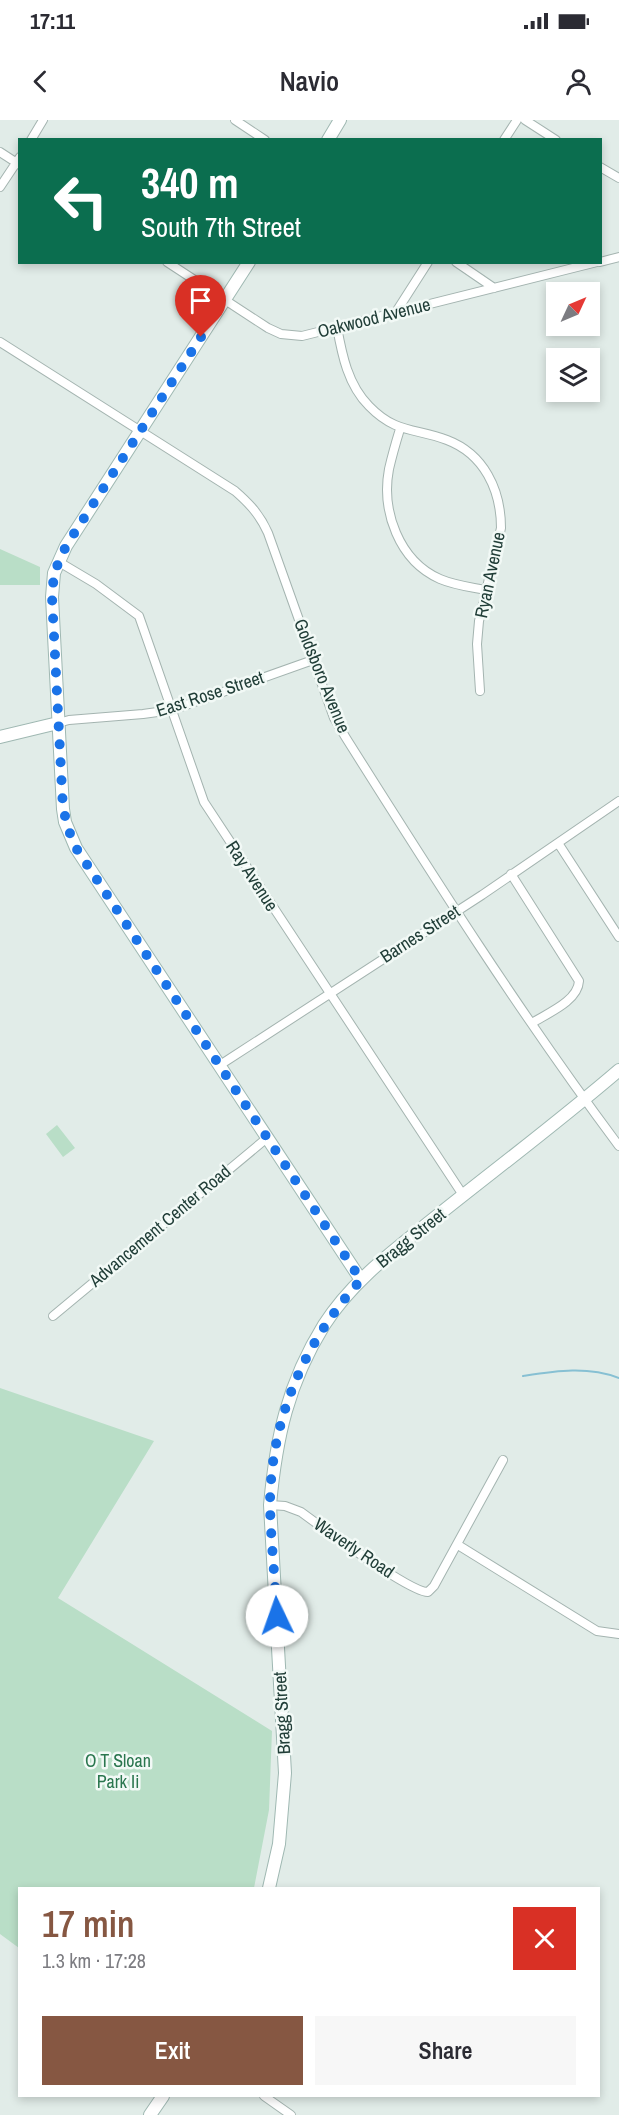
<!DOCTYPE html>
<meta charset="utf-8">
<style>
:root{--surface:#fff;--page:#f7f7f7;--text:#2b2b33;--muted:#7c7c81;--accent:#865742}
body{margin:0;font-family:"Archivo Narrow",sans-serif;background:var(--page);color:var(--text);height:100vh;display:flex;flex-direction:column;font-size:22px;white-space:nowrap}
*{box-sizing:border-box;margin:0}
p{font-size:20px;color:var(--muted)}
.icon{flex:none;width:33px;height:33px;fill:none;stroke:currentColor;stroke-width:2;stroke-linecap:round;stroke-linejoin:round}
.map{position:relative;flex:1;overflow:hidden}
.sheet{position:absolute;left:18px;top:1767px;width:582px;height:210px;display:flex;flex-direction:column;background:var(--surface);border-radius:0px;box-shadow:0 3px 9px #0003}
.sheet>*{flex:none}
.guide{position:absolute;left:18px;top:18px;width:584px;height:126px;border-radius:0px;box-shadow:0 3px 9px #0003;background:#0b6e4f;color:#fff;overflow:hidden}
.needle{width:39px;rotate:46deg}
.fabs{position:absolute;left:546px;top:162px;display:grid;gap:12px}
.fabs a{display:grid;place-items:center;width:54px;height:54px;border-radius:0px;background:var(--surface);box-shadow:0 3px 9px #0003;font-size:30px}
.pin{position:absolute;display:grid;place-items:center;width:51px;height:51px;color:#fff;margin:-62px -26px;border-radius:50% 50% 50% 0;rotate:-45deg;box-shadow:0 0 6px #0007}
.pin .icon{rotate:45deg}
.me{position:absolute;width:66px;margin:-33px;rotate:357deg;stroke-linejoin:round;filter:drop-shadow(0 0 4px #0008)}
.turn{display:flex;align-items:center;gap:21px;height:126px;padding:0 24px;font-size:27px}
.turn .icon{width:78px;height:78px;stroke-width:2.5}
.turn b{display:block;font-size:42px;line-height:51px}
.round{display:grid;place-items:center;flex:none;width:63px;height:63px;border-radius:0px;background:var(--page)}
.head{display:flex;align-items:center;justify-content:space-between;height:102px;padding:0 24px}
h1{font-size:36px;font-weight:600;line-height:45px;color:var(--accent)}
.cta{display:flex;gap:12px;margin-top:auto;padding:12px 24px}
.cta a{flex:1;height:69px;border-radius:0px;background:var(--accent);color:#fff;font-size:24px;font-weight:600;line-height:69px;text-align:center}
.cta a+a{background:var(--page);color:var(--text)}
.status{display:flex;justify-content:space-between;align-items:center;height:42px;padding:0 30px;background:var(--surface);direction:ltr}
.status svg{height:16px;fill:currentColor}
header{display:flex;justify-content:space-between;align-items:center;height:78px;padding:0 24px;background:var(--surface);font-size:27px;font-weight:600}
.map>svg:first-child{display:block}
</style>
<div class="status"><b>17:11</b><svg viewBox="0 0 49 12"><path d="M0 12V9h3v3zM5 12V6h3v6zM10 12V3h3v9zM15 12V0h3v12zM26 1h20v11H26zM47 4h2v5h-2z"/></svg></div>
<header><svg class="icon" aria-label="back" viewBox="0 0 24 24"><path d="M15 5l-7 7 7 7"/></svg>Navio<svg class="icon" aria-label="person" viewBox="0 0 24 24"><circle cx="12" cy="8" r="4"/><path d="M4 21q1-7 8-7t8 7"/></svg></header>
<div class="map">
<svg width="619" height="1995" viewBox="0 0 619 1995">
<rect width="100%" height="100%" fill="#e1ece8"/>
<path fill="#b9dec7" d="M0,429L40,447V465H0Z
M57,1005L75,1028L63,1037L46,1014Z
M0,1268L154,1321L58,1478L272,1611L269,1690L254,1768H20L19,1828L0,1814Z"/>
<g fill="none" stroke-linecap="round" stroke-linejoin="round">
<path stroke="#87c0d3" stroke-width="2" d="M523,1256C556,1251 587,1246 619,1258"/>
<defs>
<path id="street" d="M235,0L265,20
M525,0L556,20
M31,20L43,0
M504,20L517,0
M0,32L20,45
M600,47L619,58
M0,67L20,37
M167,142L268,208L281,214L302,216L597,142
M456,142L494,168
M600,142L619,137
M396,192L428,142
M337,207C342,235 348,265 369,286C396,314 416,308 447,320C484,334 501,370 501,408L479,501L477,524L480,571
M0,222L235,371C250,384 260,395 268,413L334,598L346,618C433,756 521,895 619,1026
M400,309C396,322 392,336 389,349C381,391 399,441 440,459C454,465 470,467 485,470
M59,442L96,464L139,496L204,682L463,1075
M58,603L69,600L143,594L172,590L313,540
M558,723L619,817
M511,754L579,861C578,881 548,893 532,903
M220,945L482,775L619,681
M53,1196L267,1018
M270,1385L285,1386L301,1392C320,1406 411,1473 428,1472L434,1466L503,1340
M458,1425L597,1511L619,1514
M264,1976L291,1995"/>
<path id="secondary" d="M328,20L340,0
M249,142L66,426L54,453L52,477L63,689L65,702L76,728L361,1160
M0,617L58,603
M269,1768L279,1724L285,1653L270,1385C276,1318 288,1263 324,1205C354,1158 400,1126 442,1092C501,1045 562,999 619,950
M150,1995L163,1976"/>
</defs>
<use href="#street" stroke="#a4b4b0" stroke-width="10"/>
<use href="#secondary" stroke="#9fb8b2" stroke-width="14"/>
<use href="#street" stroke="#fff" stroke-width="8"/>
<use href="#secondary" stroke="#fff" stroke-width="12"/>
</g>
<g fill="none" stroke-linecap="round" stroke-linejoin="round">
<path stroke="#1a73e8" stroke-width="10" stroke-dasharray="0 18" d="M201,217L66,426L54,453L52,477L63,689L71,717L76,728L361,1160C304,1222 270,1301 270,1386C271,1422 275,1459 277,1496"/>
</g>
<g text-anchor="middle" stroke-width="5" stroke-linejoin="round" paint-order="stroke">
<g font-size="18" fill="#213e38" stroke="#f2f9f6">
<text transform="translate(374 198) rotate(-14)" y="6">Oakwood Avenue</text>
<text transform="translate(490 455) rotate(-78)" y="6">Ryan Avenue</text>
<text transform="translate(322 556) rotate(68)" y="6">Goldsboro Avenue</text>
<text transform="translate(210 574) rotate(-18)" y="6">East Rose Street</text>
<text transform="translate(252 756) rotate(57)" y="6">Ray Avenue</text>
<text transform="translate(420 814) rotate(-33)" y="6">Barnes Street</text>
<text transform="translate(160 1106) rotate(-40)" y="6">Advancement Center Road</text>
<text transform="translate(411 1118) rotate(-39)" y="6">Bragg Street</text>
<text transform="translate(354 1428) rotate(34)" y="6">Waverly Road</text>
<text transform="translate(282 1593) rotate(-93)" y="6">Bragg Street</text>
</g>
<g font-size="18" fill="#2a764e" stroke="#f2f9f6">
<text x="118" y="1647">O T Sloan<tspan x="118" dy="21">Park Ii</tspan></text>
</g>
</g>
</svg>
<div class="fabs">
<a><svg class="needle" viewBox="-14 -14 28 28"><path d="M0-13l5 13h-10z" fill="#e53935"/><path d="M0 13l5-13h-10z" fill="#7c7c81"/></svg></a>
<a><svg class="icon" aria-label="layers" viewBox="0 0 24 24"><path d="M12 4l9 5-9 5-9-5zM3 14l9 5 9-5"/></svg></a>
</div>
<div class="pin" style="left:201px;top:217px;background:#d93025"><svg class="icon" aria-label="arrive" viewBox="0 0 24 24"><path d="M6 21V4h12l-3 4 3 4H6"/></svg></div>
<svg class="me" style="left:277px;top:1496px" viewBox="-20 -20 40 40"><circle r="19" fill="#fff"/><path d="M0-13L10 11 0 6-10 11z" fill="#1a73e8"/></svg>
<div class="guide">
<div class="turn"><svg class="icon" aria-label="left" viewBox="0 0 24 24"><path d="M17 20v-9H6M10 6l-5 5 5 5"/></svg><div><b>340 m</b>South 7th Street</div></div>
</div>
<section class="sheet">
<div class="head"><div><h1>17 min</h1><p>1.3 km · 17:28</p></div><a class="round" style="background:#d93025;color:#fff"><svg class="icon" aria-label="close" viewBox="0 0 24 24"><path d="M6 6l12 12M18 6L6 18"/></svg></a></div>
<div class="cta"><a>Exit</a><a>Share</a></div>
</section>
</div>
